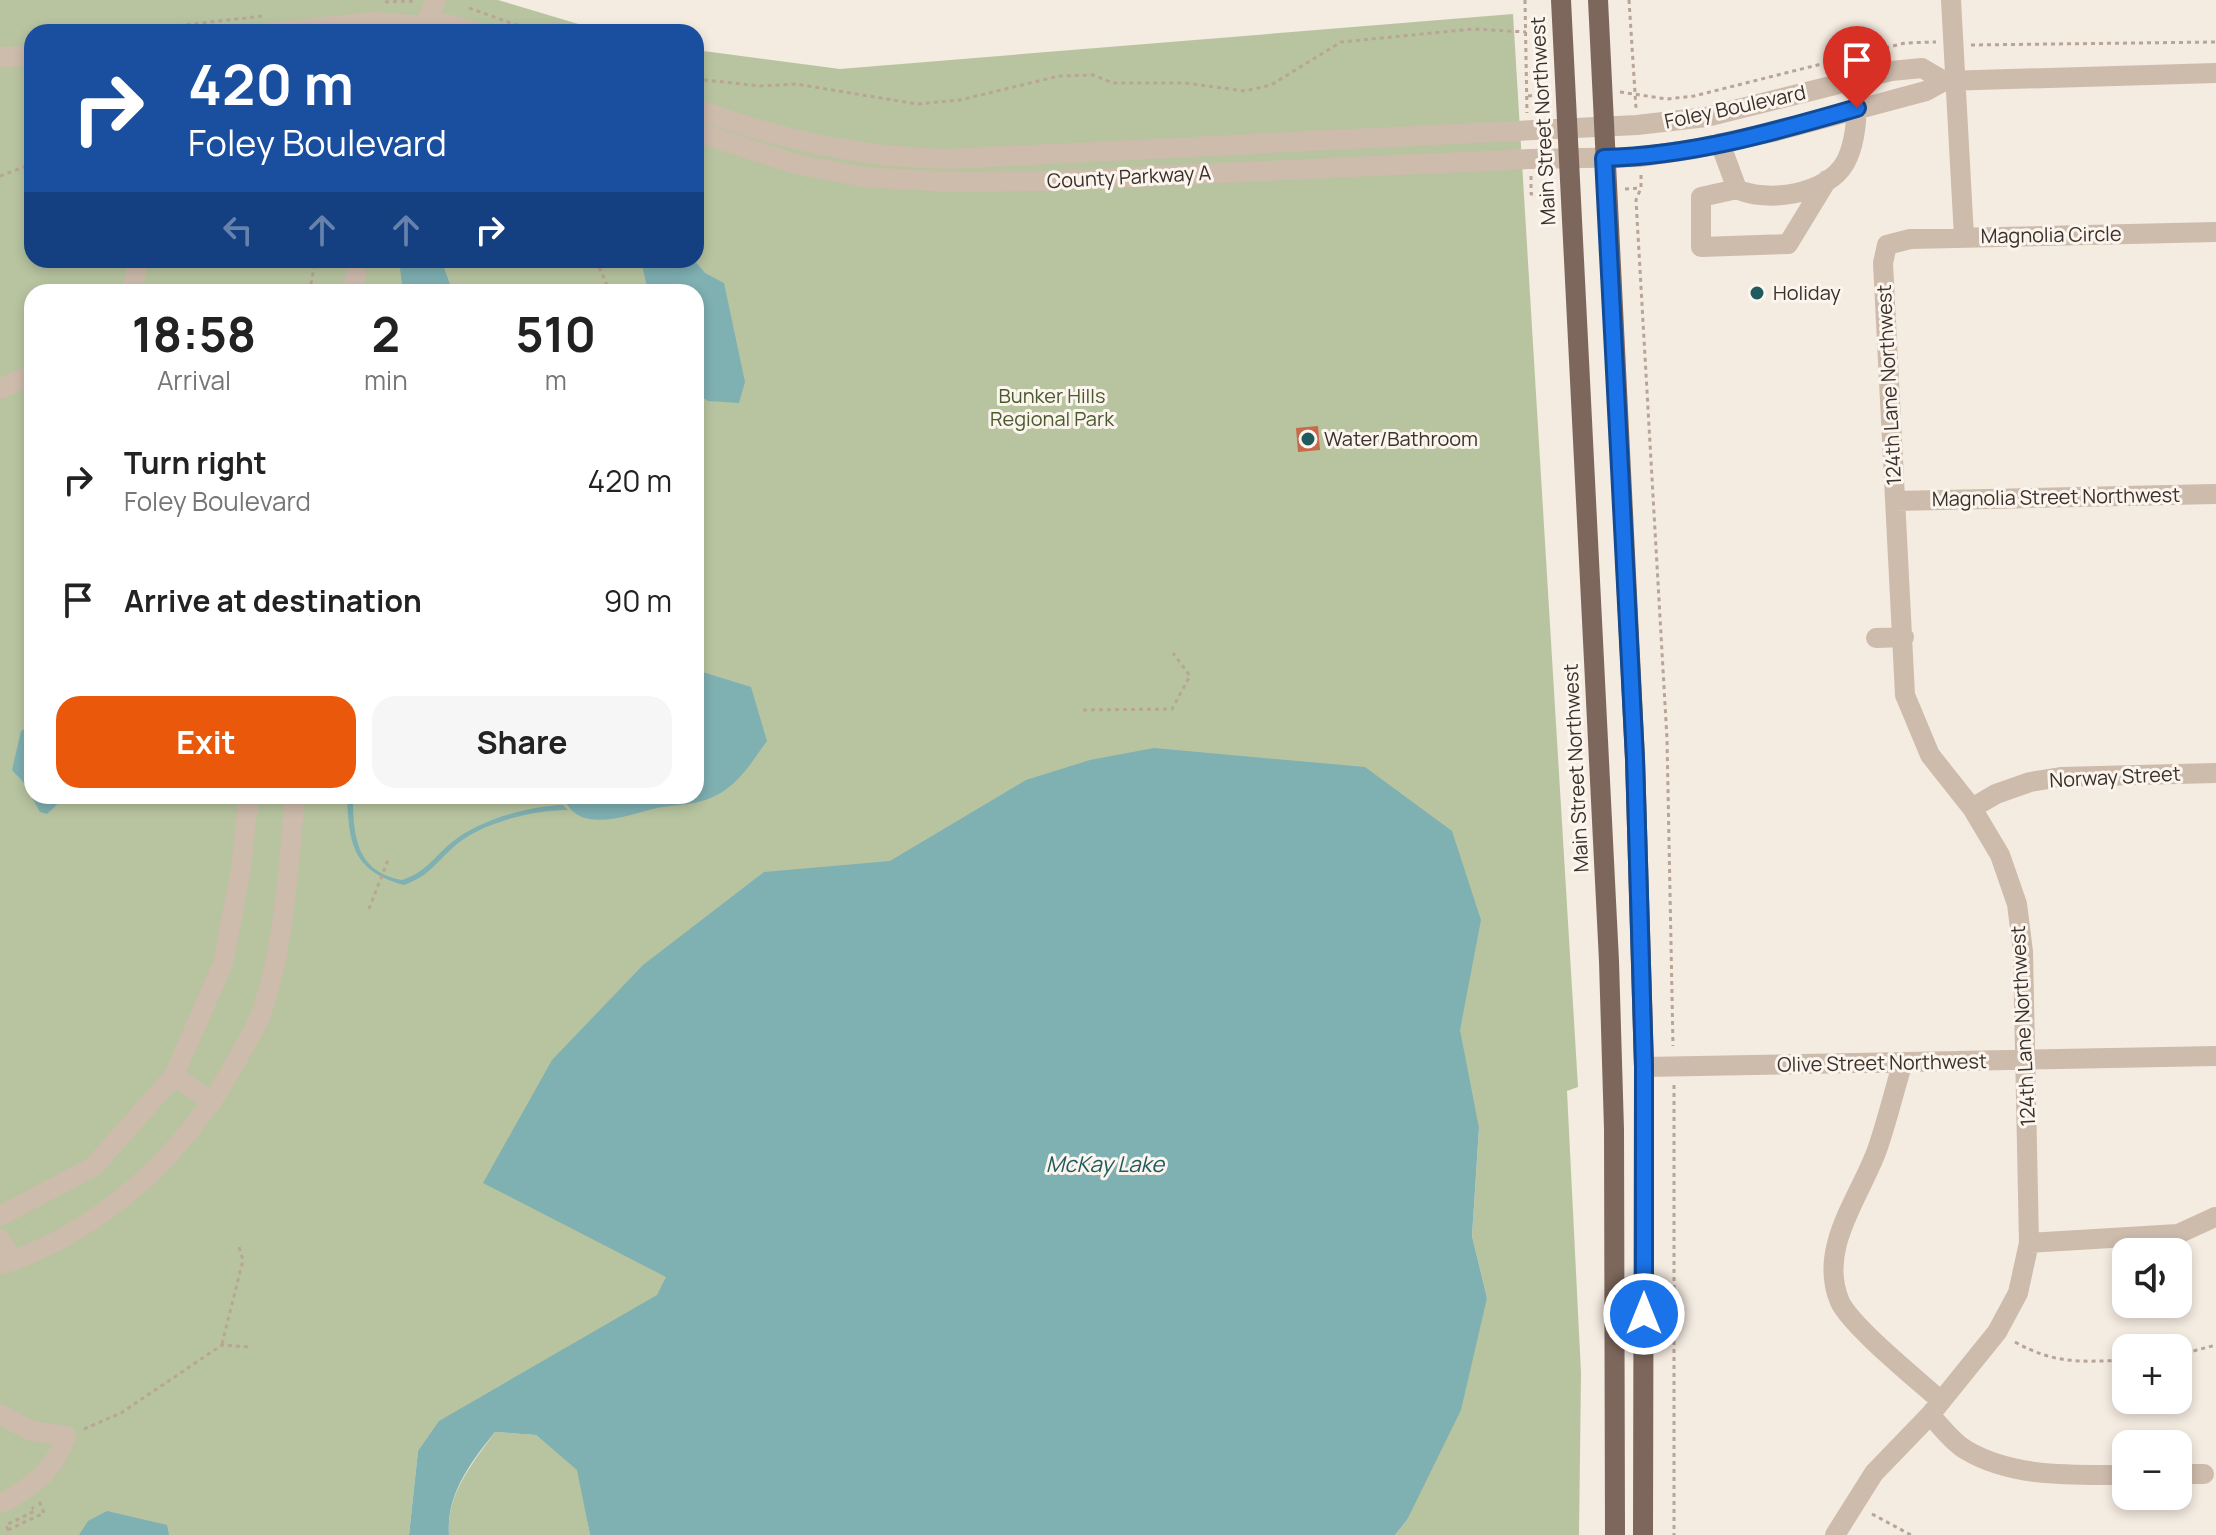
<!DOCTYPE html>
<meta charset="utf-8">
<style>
:root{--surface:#fff;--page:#f6f6f6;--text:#222;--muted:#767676;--accent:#ea580c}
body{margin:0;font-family:Manrope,sans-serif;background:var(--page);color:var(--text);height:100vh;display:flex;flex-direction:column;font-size:30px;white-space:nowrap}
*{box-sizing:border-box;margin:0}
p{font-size:26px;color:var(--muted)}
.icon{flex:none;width:44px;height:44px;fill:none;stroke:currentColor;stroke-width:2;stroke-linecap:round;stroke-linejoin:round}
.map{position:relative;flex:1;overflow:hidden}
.drawer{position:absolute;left:24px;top:284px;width:680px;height:520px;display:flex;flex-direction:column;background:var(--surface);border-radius:24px;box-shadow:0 4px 12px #0003}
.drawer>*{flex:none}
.top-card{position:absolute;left:24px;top:24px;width:680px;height:244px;border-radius:24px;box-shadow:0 4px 12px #0003;background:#1a4fa0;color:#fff;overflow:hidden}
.fabs{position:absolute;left:2112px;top:1238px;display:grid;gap:16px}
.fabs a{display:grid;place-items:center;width:80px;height:80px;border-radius:16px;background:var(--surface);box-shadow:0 4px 12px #0003;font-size:40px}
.pin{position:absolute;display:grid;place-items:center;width:68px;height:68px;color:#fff;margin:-82px -34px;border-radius:50% 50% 50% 0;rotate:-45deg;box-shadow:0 0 8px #0007}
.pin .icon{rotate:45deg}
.me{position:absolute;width:88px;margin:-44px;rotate:0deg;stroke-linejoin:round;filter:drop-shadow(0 0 6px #0008)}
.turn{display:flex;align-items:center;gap:28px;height:168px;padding:0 32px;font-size:36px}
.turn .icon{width:104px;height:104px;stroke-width:2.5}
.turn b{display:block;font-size:56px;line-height:68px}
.lanes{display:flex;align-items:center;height:76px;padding:0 32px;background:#0003;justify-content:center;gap:40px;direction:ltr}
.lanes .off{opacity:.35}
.eta{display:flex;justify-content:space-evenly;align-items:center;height:136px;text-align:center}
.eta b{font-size:48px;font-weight:700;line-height:56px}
.cta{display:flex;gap:16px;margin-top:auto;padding:16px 32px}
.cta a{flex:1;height:92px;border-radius:24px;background:var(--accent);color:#fff;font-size:32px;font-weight:700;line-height:92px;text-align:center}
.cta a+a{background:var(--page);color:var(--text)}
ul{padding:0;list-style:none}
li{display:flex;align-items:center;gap:24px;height:120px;padding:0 32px}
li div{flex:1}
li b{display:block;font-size:30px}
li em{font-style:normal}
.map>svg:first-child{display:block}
</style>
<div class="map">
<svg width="2216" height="1535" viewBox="0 0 2216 1535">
<rect width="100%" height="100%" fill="#f4ebe1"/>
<path fill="#b8c4a0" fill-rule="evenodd" d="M0,0H498L605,32H32V260H696V50L840,69L1513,14L1578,1087L1567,1091L1581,1373L1579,1535H1395L1407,1520L1487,1298L1472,1236L1479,1128L418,1451L409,1535H0ZM32,292H696V796H32Z
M495,1432L536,1435L578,1470L590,1535H449C446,1494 472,1464 495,1432Z"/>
<path fill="#7fb0b2" d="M399,260H441L453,292H403Z
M641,260H694L705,273L724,283L745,382L739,403L708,401L696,393L702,342L696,327V292H648Z
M696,670L751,687L767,741C752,761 741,782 717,795C696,806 679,804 657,808C629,814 578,837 563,796H696Z
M32,725V796H66L47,814L40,812L24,783L12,770L21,731Z
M1154,748L1365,767L1452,831L1481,920L1460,1030L1479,1128L1472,1236L1487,1298L1461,1410L1407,1520L1395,1535H590L577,1470L536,1435L495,1432C471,1462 446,1494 449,1535H409L418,1451L439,1421L657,1295L666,1277L483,1183L552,1060L643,965L764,872L890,861L1026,780L1090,760Z
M347,796H353C353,835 356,872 402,880C426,872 433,858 451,843C478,820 529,806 563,805L568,810C536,809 482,823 457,844C437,861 430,876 404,885C353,871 349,845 347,796Z
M107,1511L167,1525L169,1535H79L88,1521Z"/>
<path fill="#c8694b" d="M1318,426L1320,450L1298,452L1296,428Z"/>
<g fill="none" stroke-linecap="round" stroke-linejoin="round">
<path stroke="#b9a596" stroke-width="3" stroke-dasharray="4 4" stroke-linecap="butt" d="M1525,0L1527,113
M1629,0L1636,108
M385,2L414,1
M469,8L536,32
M123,32L263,16
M1971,45L2216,42
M696,79L760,86L796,84L917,104L960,100L1059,76L1093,75L1113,83H1185L1245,91L1271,85L1341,42L1473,29L1526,32
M1620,92L1667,99L1694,96L1905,43L1936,42
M1528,96L1548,94
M1641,175V188L1636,200L1667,739L1673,1046
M0,176L32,164
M1531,176V194L1550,193
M1625,189L1641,188
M596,260L610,292
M309,292L316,260
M1083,710L1172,709L1190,676L1173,653
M369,909L388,860
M1674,1085V1535
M2015,1342C2054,1364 2081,1362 2126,1360
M222,1344L243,1260L239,1247
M2178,1355L2216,1345
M84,1429L121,1413L222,1345L249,1347
M1872,1514L1911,1535
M8,1530L44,1513L39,1501
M8,1530L6,1525L35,1511L32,1507"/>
<path stroke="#cdbbac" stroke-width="20" d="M1951,0L1964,237
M274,32L374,22L426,26L446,24L476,32
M422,32L436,0
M0,57L32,56
M696,109C782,140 857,157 948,159L1637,125L1706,117L1891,71L1922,68L1944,81
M696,132L795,164L864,177L948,182L1047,181L1530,159L1639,157L1694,149L1773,132L1926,91L1944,81L2216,73
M1720,143L1737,189C1766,203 1827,195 1845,163C1854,147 1856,127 1857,108
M1737,189L1701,197V247L1788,244L1827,180
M132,292L138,260
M353,292L357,260
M0,389L32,374
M1895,501L2216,494
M1876,638L1904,637
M1972,808L1996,794L2030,782L2061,777L2216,773
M1903,1062C1894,1091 1887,1122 1877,1150C1860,1197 1817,1249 1840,1302C1852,1327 1918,1380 1941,1401
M1644,1067L2216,1056
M174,1076L212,1102
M0,1216L93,1167L174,1076L223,963L240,875L249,796
M0,1239L13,1261
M2029,1243L2178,1234L2215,1217
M0,1265C103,1231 185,1154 237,1060C244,1046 254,1032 260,1017C285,948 288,868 295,796
M0,1414L31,1431L66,1436C55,1470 34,1485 4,1502
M1930,1415C1941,1426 1952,1442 1966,1450C2013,1478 2073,1475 2126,1475
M2178,1474H2204
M1835,1535L1874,1473L1930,1415L1997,1332L2018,1293L2029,1243L2023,952L2017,904L2000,855L1972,808L1930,755L1905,695L1883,263L1887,245L1910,239L2216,232"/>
<path stroke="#7d675c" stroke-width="20" d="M1561,0L1609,961L1614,1129L1615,1535
M1598,0L1635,759L1644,1067L1643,1535"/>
</g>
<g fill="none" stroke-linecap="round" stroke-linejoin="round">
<defs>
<path id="route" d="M1644,1314V1067L1635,759L1604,158C1691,156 1774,132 1857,108"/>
</defs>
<use href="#route" stroke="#114b97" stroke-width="20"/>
<use href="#route" stroke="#1a73e8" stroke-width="14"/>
</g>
<g fill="#1f5a5e" stroke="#fbf5ee" stroke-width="3">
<circle cx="1757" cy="293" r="8"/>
<circle cx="1308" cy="439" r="8"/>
</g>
<g text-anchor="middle" stroke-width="6" stroke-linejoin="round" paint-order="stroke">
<g font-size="20" fill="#3b302b" stroke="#fbf5ee">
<text transform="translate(1735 107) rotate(-12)" y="7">Foley Boulevard</text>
<text transform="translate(1543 121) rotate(-93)" y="7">Main Street Northwest</text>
<text transform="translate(1129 177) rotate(-3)" y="7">County Parkway A</text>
<text transform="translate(2051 235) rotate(-1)" y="7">Magnolia Circle</text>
<text transform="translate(1889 385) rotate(-93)" y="7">124th Lane Northwest</text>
<text transform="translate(2056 497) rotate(-1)" y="7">Magnolia Street Northwest</text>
<text transform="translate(1576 768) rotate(-93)" y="7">Main Street Northwest</text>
<text transform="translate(2115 777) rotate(-3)" y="7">Norway Street</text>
<text transform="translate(2023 1026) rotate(-93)" y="7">124th Lane Northwest</text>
<text transform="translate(1882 1063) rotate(-1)" y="7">Olive Street Northwest</text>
</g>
<g font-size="20" fill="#3b302b" stroke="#fbf5ee" text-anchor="start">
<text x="1773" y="300">Holiday</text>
<text x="1324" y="446">Water/Bathroom</text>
</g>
<g font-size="20" fill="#4a5a2e" stroke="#fbf5ee">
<text x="1052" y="403">Bunker Hills<tspan x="1052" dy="23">Regional Park</tspan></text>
</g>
<g font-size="22" font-style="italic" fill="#1f5a5e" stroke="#fbf5ee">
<text x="1105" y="1172">McKay Lake</text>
</g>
</g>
</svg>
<div class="fabs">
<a><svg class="icon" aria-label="sound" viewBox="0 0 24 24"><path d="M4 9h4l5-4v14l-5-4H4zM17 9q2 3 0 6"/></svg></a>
<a>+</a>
<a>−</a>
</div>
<div class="pin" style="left:1857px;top:108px;background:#d93025"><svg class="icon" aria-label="arrive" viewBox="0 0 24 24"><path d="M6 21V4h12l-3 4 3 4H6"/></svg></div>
<svg class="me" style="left:1644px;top:1314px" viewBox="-20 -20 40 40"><circle r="17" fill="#1a73e8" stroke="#fff" stroke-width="3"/><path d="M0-11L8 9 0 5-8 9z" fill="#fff"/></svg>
<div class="top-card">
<div class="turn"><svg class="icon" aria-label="right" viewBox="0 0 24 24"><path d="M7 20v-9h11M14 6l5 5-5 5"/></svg><div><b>420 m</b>Foley Boulevard</div></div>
<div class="lanes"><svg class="icon off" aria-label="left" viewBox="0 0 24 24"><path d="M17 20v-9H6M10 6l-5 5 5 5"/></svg><svg class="icon off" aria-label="ahead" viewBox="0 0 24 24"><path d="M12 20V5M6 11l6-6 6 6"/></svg><svg class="icon off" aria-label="ahead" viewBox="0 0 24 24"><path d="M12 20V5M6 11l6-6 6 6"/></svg><svg class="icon" aria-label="right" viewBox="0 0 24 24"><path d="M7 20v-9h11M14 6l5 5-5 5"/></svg></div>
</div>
<section class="drawer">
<div class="eta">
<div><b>18:58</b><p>Arrival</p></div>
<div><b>2</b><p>min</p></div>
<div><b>510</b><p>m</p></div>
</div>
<ul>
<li><svg class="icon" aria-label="right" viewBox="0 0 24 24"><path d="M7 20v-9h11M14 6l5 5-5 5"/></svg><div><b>Turn right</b><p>Foley Boulevard</p></div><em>420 m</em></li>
<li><svg class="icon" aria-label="arrive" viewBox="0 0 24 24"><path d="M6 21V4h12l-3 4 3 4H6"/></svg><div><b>Arrive at destination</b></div><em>90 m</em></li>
</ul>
<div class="cta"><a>Exit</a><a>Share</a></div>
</section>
</div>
